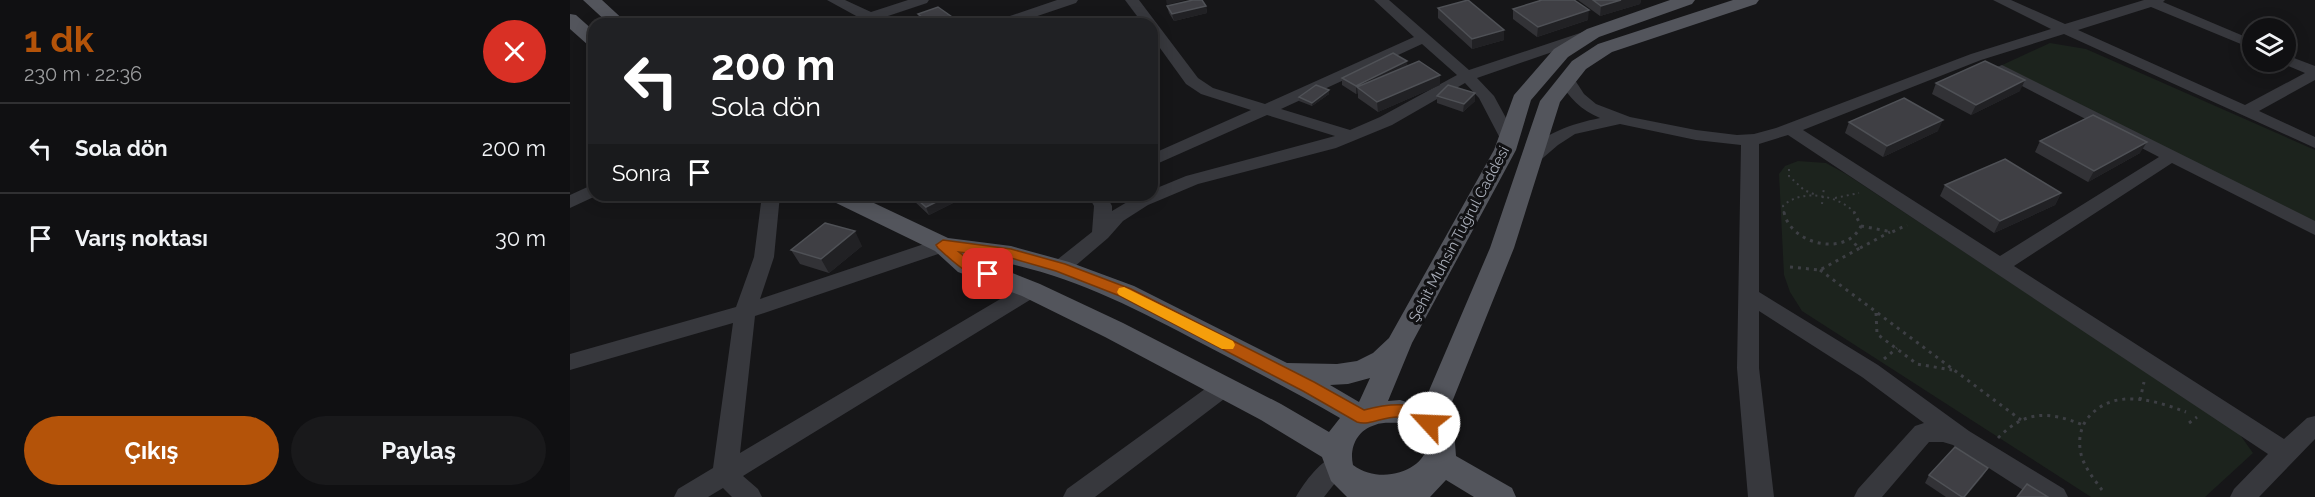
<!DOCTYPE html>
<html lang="tr">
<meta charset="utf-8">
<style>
:root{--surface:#101012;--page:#19191b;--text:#f1f3f6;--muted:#9c9d9f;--line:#303032;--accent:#b45309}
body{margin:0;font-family:Raleway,sans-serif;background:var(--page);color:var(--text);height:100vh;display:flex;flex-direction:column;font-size:22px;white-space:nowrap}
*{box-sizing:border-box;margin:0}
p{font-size:20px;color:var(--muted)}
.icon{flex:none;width:33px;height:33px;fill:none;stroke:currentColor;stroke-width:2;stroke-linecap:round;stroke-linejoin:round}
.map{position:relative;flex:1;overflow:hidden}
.side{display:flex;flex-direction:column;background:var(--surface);width:570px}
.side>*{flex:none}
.banner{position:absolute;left:18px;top:18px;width:570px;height:183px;border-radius:18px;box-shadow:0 3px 15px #0003,0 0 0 2px var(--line);background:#202124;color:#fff;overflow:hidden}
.buttons{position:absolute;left:1672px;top:18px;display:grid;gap:12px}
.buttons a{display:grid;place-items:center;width:54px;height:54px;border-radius:50%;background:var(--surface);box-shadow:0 3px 15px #0003,0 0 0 2px var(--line);font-size:30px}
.pin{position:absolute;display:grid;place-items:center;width:51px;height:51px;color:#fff;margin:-26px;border-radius:12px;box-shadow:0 3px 9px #0006}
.me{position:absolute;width:66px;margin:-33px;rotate:295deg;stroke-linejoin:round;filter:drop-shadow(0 0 4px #0008)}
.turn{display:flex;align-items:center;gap:21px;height:126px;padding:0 24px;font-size:27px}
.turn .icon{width:78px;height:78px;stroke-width:2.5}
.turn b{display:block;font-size:42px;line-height:51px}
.then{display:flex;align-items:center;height:57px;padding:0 24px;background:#0003;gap:12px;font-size:22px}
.round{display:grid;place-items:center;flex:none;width:63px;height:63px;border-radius:32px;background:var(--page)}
.overview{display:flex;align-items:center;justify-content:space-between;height:102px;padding:0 24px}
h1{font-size:36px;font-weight:700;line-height:45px;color:var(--accent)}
.cta{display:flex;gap:12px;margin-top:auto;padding:12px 24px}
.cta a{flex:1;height:69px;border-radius:36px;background:var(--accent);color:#fff;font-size:24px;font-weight:700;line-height:69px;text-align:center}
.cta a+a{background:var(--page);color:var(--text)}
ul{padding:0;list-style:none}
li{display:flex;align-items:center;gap:18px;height:90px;padding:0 24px;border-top:2px solid var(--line)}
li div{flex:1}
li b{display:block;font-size:22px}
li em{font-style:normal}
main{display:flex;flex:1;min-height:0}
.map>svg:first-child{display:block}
</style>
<main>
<section class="side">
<div class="overview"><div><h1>1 dk</h1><p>230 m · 22:36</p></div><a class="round" style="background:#d93025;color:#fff"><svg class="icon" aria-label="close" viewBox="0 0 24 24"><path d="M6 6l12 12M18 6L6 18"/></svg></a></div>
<ul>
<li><svg class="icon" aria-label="left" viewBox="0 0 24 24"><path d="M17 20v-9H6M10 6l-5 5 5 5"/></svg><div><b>Sola dön</b></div><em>200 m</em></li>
<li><svg class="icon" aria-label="arrive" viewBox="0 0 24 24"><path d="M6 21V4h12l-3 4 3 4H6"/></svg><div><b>Varış noktası</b></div><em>30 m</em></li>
</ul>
<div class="cta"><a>Çıkış</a><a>Paylaş</a></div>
</section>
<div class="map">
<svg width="1745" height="497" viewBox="0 0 1745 497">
<rect width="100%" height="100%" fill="#161618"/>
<path fill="#1c231d" d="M1480,43L1516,49L1745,150V222L1430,66Z
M1228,161L1256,163L1276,174L1668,432L1683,453L1635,497H1521L1232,311L1220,292L1214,275L1209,174L1215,166Z"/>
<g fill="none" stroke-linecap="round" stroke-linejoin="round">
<path stroke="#3d3f44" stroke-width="2" stroke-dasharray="2 4" stroke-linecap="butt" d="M1219,169V176L1234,190L1246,195
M1265,198L1289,193
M1252,204L1254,187
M1214,213L1213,206C1231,188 1269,195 1285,213"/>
<path stroke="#3d3f44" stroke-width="3" stroke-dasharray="3 5" stroke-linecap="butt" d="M1214,212C1220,244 1276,258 1291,226L1284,212
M1291,226L1322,232L1337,225
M1290,248L1320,232
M1220,267L1250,270L1290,248L1281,241
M1250,270L1451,420
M1306,313L1307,334L1347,364L1382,370
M1314,359L1327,348
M1570,400L1574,382
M1619,423L1627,417
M1428,438C1455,410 1479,411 1513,425
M1532,490C1524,479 1514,467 1511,454C1508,441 1510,429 1517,419C1542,387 1584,400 1616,412"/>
<path fill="#37383d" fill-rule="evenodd" d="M257,0H275L301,12L338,0H359L357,3L312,18L311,23L307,24H273L275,21L288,17Z
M487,0H508L506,3L444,24H423L425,21Z
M555,0H569L628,78L643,88L695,104L844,37L804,0H819L899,70L1013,32H1023L1025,35L1023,38L907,78L924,96L948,140L945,144H933L909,98L895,83L822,125L766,148L628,184L578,205L553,221L538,238L497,273L490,275L483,273L480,268L483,263L522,232L524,206L518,195H536L542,206V211L569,195H582V190L616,176L765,136L697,115L582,166V154L681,110L631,94L616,84L582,37V24H573ZM852,44L887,75L810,117L780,130L711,109Z
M1423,0H1441L1495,24L1574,0H1595L1593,2L1683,40V49L1581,7L1508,30L1675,105L1735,73L1711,63L1709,62H1716V55L1745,66V80L1689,111L1745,137V148L1494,34L1411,60L1233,130L1430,256L1589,157L1427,73L1424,70L1427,67L1432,65L1745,221V235L1602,163L1444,266L1714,439L1737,418L1745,416V439L1689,497H1660L1664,489L1698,454L1218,135L1189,144V292L1308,365L1399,431L1494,489L1498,497H1464L1383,445L1373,442H1359L1312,497H1284L1288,489L1345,426L1354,423L1292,377L1189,311V368L1204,497H1178L1167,368L1171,145L1126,140L1050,124L1005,134L988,145L967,163H955L952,159C970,134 1001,124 1030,118C1011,110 999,98 989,80L991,77H1003L1014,94L1026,104L1060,117L1126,130L1167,135L1184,134L1206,128L1401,54L1481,29Z
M24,184V195H28L0,208V195Z
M192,195H210L204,257L190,299L366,240L373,239L380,240L383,245L380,250L185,316L170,453L454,285L461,283L468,285L471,290L468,295L173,476L188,489L192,497H162L153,488L138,497H104L108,489L143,468L163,323L0,370V354L166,307L184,257Z
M654,378L662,381L665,387L662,393L525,497H493L497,489L646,381Z
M768,454L777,457L780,464L754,497H726C734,482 752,459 768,454Z"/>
<path fill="#53555c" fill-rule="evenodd" d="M13,0H32L58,24H39Z
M1100,0H1125L1122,4L1029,37L998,57L961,100L946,150L842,343L818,401L830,400L852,407L920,248L970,101L1002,61L1028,44L1163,0H1189L1186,4L1042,52L1016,69L990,102L944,248L874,422L885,443L886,456L942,488L946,497H904L876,480L860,497H777L761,481L752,457L691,420L535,337L452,296L388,272L365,251L260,200L257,195H287L378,238L441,246L499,262L564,286L717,363L767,364L787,361L803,353L819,338L924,150L944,95L984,49L1017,29ZM402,257C490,269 555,303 633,344C679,368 725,392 770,418L759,432L711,404L553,323L470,284ZM800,378L789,402L760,385L778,384ZM830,423C894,442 827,497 783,465C779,448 787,430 805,425C812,422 822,423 830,423Z
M0,14L6,15L24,31V46L18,45L0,29Z"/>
</g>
<path fill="#323236" d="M1008,0H1071L1070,4L1030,16Z
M597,6H636L637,13L604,21L599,13Z
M868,8L934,40L902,49L868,18Z
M943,9L1018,20L967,37L943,19Z
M348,14L386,24H354L350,21Z
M837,66L870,85L808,112L788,98V93L786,94L772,85V78Z
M1366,83L1450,91L1401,115L1362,94Z
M759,90V94L742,106L729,101V97Z
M905,93V101L893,112L867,103V96Z
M1279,122L1368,131L1313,157L1275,133Z
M1470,141L1570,153L1518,182L1465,152Z
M1375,185L1491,193L1485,205L1424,233L1370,196Z
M341,195H380L383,203L359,215L344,201Z
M292,246L259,273L230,264L221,250Z
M1359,475L1413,476L1395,497H1376L1355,483Z"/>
<path fill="#212124" d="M596,0H616L597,5Z
M1051,0H1071L1070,4L1030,16L1031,6Z
M636,6L637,13L604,21L602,14Z
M1019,10L1018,20L967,37L968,27Z
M385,19L386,24H371Z
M934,30V40L902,49V39Z
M837,61L838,68L787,87L788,93L786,94V86Z
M870,75V85L808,112L807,102Z
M1455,80L1450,91L1401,115L1406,105Z
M759,90V94L742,106V103Z
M905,93V101L893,112L894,104Z
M1373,120L1368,131L1313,157L1317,146Z
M1577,142L1570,153L1518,182L1524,171Z
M1491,193L1485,205L1424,233L1430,221Z
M314,195H324L315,199Z
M380,195L383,203L359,215L356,207Z
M285,231L292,246L259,273L251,259Z
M1418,468L1413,476L1395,497H1394Z"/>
<path fill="#3f3f44" stroke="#4f5156" stroke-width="1.5" d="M623,0H632L636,6L602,14L597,6Z
M898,0L934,30L902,39L868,8Z
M972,0H1004L1019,10L968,27L943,9Z
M1023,0H1051L1031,6Z
M368,7L385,19L371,24H361L348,14Z
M823,53L837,61L786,86L772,78Z
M849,61L870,75L807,102L787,87Z
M1415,61L1455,80L1406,105L1366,83Z
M746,85L759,90L742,103L729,97Z
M878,85L905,93L894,104L867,96Z
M1334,98L1373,120L1317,146L1279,122Z
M1523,115L1577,142L1524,171L1470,141Z
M1435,159L1491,193L1430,221L1375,185Z
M342,195H380L356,207Z
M255,223L285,231L251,259L221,250Z
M1385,447L1418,468L1394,497H1392L1359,475Z
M1457,484L1478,497H1447Z"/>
<path fill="#b45309" stroke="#753606" stroke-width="1.5" d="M373,240L441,249L495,264L561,289L744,382L794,410C816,404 854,398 867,423L865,428L859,430C848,426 840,418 829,417C814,416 800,426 787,422L733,391L550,296L486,271L441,258L389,252L402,263L423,270L425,274L423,277C403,283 382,260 368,248L366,245Z"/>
<path fill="#f59e0b" d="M554,287L663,341L665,345L663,349H652L549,295L547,292L549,288Z"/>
<g text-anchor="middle" stroke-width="6" stroke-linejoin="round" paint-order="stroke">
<g font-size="15" fill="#a8adb8" stroke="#111113">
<text transform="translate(889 234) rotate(-62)" y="5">Şehit Muhsin Tuğrul Caddesi</text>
</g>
</g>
</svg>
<div class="buttons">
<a><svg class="icon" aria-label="layers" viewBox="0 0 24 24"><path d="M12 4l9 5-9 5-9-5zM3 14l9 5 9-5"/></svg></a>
</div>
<div class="pin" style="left:418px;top:274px;background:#d93025"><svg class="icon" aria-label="arrive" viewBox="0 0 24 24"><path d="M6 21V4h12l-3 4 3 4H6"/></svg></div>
<svg class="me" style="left:859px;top:423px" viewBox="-20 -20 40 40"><circle r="19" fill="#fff"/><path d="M0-13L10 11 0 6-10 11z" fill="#b45309"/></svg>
<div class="banner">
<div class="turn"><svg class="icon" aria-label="left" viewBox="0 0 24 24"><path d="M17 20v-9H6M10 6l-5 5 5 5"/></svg><div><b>200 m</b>Sola dön</div></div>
<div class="then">Sonra<svg class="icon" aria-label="arrive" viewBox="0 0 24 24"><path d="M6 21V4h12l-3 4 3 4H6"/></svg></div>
</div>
</div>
</main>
